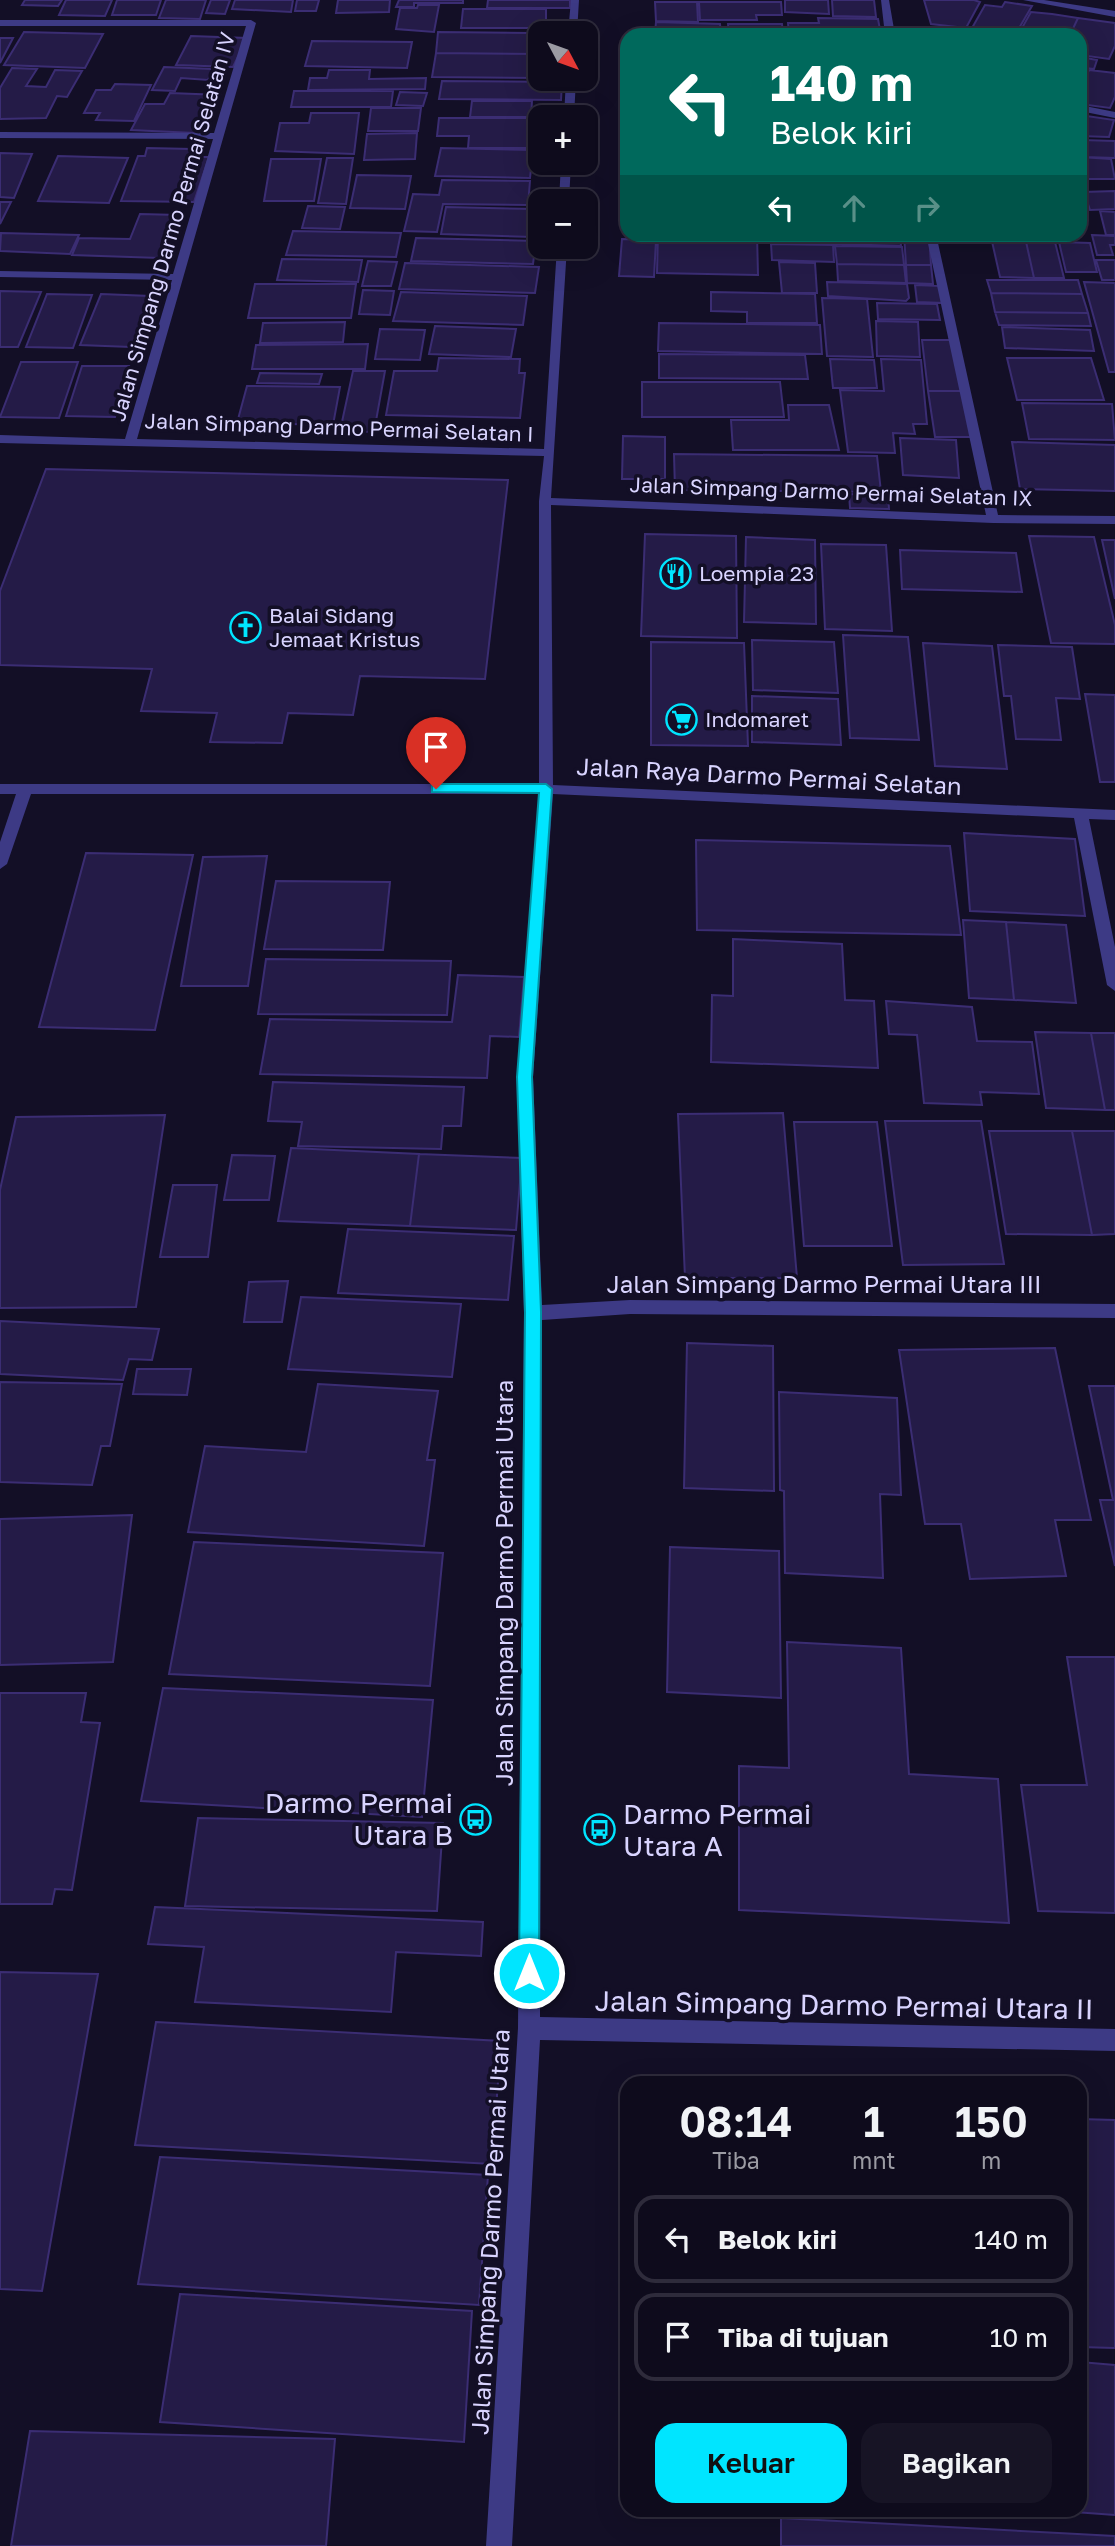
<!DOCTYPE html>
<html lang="id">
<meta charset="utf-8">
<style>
:root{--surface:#0e0b1c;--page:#171425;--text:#f1f3f6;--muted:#9b9ba3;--line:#2e2b3b;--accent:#00e5ff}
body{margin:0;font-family:"Golos Text",sans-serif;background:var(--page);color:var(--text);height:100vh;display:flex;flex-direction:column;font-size:26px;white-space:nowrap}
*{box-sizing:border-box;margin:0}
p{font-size:23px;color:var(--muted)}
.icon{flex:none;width:38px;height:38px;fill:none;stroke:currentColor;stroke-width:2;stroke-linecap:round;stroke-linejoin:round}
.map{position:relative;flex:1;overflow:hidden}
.drawer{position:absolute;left:620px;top:2076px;width:467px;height:441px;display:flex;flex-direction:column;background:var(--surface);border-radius:21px;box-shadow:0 7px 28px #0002,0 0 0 2px var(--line)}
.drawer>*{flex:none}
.hud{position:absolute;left:620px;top:28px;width:467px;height:214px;border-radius:21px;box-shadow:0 7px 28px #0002,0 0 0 2px var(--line);background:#00695c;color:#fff;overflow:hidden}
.needle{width:46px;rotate:131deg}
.fabs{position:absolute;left:528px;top:21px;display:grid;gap:14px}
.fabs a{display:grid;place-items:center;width:70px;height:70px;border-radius:14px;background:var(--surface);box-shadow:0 7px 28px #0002,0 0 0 2px var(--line);font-size:35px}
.pin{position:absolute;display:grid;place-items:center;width:60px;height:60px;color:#fff;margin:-72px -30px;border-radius:50% 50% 50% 0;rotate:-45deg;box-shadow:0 0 7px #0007}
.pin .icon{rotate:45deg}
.me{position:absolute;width:77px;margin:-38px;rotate:0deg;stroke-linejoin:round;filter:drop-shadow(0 0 5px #0008)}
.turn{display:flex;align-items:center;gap:24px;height:147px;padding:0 35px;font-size:32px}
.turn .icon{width:91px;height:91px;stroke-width:2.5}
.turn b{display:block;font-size:49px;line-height:60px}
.lanes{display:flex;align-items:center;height:66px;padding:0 35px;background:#0003;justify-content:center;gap:35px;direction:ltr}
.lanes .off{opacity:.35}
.eta{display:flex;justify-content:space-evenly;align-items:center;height:119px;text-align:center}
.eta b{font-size:42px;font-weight:600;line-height:49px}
.primary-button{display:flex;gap:14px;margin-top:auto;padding:14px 35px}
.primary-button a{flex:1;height:80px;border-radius:21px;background:var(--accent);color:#111;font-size:28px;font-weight:600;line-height:80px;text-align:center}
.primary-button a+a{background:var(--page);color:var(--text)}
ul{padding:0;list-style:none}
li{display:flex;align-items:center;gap:21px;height:88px;margin:0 14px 10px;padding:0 21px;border:4px solid var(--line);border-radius:21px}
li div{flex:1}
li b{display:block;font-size:26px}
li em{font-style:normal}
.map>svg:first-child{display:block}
</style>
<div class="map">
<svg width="1115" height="2546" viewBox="0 0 1115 2546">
<rect width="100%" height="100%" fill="#130f26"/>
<path fill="#241b47" stroke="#3b2d73" stroke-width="2" d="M25,0H62L58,6L22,5Z
M66,0H112L105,16L59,15Z
M117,0H161L156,15H112Z
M166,0H206L200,19L159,18Z
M211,0H230L225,14L206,13Z
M235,0H293L291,12L232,9Z
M297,0H319L316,11H295Z
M338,0H390L389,12L336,13Z
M463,0V3H414V7H396L399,0Z
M488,0H570V8H487Z
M785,0H828L829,14L785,12Z
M832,0H874L876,17L833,16Z
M924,0H974L980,2L966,28L931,24Z
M655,2H697L698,22L656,21Z
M699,2H781L782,15H756L757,20H700Z
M1005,2L1032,6L1015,35H986L988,31L972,28L985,5L1002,7Z
M418,5H439L434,32L396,29L400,8H417Z
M463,9H546V28H461Z
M1031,12L1052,14L1078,18L1070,35H1018Z
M818,18L878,19L881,35H789L788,23H819Z
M1078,18L1115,23V46L1109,59L1080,55V35H1070Z
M656,22L720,24L721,35L655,33Z
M728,24H782L783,35H729Z
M24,32L103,34L85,68L4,65Z
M438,32L531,33H565H541V54L436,53Z
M191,36L247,38L233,67L176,65Z
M0,38H13L0,63Z
M312,41L412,42L407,68L305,66Z
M436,53L541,54V78L432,77Z
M1080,57L1097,60L1094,69L1086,68L1080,86Z
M164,67L213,69L208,80L181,78L175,91L152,90Z
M12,68L37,69L26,86L46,87L55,70L82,71L67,97L57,96L46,118L0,119V88Z
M329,70H370L369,79L426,78L425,89L308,90L310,78H327Z
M1089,70L1115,73V97L1110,108L1080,104L1084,93L1080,92Z
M442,81L562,82L561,100L439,99Z
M115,84L151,85L134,121L96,120L100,113H84L96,90H111Z
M294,91H393L391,107H291Z
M400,92L427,93L423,106L396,105Z
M170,93L220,95L214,108L207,107L195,133L131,130L145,104H164Z
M472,101H532L531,117H470Z
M371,108H421L418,131H368Z
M311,113H359L354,154L275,151L280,123H309Z
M1080,115L1114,120L1109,137L1080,136Z
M439,118H541V136H530L529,148H468L469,136H437Z
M417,133L415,159L364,160L367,134Z
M1082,140L1115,141V158L1085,157Z
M147,148L192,149L190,157H209L194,202L121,201L138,156H145Z
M441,148L533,150L530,178L435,176Z
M0,153L32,154L14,198L0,197Z
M58,156L128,158L109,203L38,201Z
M1080,157L1111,159L1115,179H1081Z
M327,158H353L346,204L318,203Z
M271,159H321L314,201H264Z
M357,175L411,176L405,209L350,208Z
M442,180L530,181L528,205L443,204L437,232L404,231L413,194L439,195Z
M1115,191V209L1090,210L1084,192Z
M0,202H11L0,224Z
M308,206L345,207L340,229L302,228Z
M446,207L536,209L533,237L441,234Z
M1100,211L1115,212V235H1106Z
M140,214L178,215L160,258L72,255L79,238L130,239Z
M293,231L401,233L396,257L286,255Z
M1,233L79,235L70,254L0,251Z
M658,234H757L758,275L657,273Z
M764,234H808L809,240L764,239Z
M809,234H900L901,246L810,243Z
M904,234H929L931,265H906Z
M1092,235L1115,236V245H1110L1113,255H1097Z
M991,237H1025L1034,278L1000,277Z
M1025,237L1054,238L1064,278H1034Z
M416,238L536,241L533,264L411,261Z
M622,239L656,240L654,277L619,276Z
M1059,242L1090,243L1097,272H1066Z
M771,244L833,245L834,262L772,260Z
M835,246L902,247L904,265L837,264Z
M282,259L362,260L358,282L277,280Z
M1096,260H1115V280H1102Z
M368,261L397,262L391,286H362Z
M779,262L815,263L817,293H782Z
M405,263L539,267L535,293L399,289Z
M837,264L904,265L906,283L838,281Z
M906,265H931L933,284L907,283Z
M987,280H1078L1082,294L991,293Z
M827,282L907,284L909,298L906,301L828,296Z
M1084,282L1115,283V372H1109Z
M255,284H356L351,318H248Z
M915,285L941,286L944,303L917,302Z
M363,290L394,291L390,315L359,314Z
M0,291L41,292L18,347H0Z
M401,292L527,296L523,325L393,321Z
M711,292L815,294L817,323H747V312L711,311Z
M991,293L1082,294L1088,313L995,312Z
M47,294L92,295L73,348L26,347Z
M101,294L150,296L131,347L80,345Z
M822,298L867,299L873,357L827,356Z
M877,303L937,304L940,320L878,319Z
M995,312L1088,313L1091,326L999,325Z
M876,321L918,322L920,357L877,356Z
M345,322L343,342L260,343L263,323Z
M659,323L820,325L822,354L658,351Z
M435,326L516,329L511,357L429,354Z
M1002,327L1090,330L1094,351L1005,348Z
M380,329L425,330L420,360L375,359Z
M922,340H953L963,391H928Z
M368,344L365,369H252L256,345Z
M659,354L805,355L808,379L659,378Z
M439,358L520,359L519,373H525L520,418L386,415L394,371H437Z
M1007,358H1091L1104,400H1017Z
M830,359L874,360L877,388H833Z
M881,359L921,360L927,424H913L915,434L893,433L895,453L848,452L840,390L884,391Z
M21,362H78L59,418L0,417Z
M82,366H129L115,417L66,416Z
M353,371H385L374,432L340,431Z
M260,373L322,374L319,384L257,383Z
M642,382H780L784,417H642Z
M247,386L340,387L333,425L237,423Z
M928,391H963L972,437H935Z
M1022,403L1112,404L1115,440L1029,439Z
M788,405H829L839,450H733L731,420H789Z
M623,436L665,437V479H622Z
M900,438L956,440L959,478L903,475Z
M1012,442L1115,445V491L1020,489Z
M674,454L877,456L881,492L675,490Z
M46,469L508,480L485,679L360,676L353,715L288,713L282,743L210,742L217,713L141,711L152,669L0,665V591Z
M849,494L888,495L889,509L850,508Z
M645,534L736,536L737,638L641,636Z
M1029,536L1094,537L1115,625V644L1051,643Z
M746,537L815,540L816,624L744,622Z
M1102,540H1115V599Z
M821,544L886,545L892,631L825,629Z
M900,550L1016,553L1022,592L902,589Z
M843,635L908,637L919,740L850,738Z
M752,640L834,642L838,693L753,690Z
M651,642L744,643L748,746L651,745Z
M923,643L992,646L1007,769L935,766Z
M998,645L1072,647L1080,699L1056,698L1061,740L1016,739L1011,696H1004Z
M1085,694L1115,695V782H1100Z
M752,696L838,699L841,745L752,742Z
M964,833L1075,839L1085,916L970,911Z
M696,840L950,846L961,935L697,930Z
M86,853L193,855L155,1030L39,1027Z
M267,856L248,986H181L203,857Z
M276,881L390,882L383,950L264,949Z
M963,920L1006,922L1014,1000L969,998Z
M1006,922L1066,925L1076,1003L1014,1000Z
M733,939L842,944L845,1000L874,1001L878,1068L711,1062L712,995L733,996Z
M266,959L451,961L447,1015L258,1014Z
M458,975L524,977L519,1037L490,1036L487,1078L260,1074L270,1019L452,1022Z
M886,1001L972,1007L977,1041L1032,1042L1039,1094L980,1092L982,1105L924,1103L917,1035L889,1034Z
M1035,1032L1091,1033L1105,1110L1046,1108Z
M1091,1033H1115V1110H1105Z
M273,1082L464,1087L461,1126H443L441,1149L298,1146L302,1122L268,1121Z
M783,1113L797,1278H685L678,1114Z
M165,1115L136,1307L0,1308V1190L16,1117Z
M885,1121H981L1004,1264L903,1265Z
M794,1122H877L892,1246H804Z
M989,1131H1072L1092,1235L1006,1234Z
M1072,1131H1115V1234L1092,1235Z
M291,1148L419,1154L410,1226L278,1221Z
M419,1154L522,1158L516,1230L410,1226Z
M232,1155L275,1156L269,1200H224Z
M173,1185H217L208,1257H160Z
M348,1229L514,1236L508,1300L338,1293Z
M288,1281L282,1322H244L249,1282Z
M301,1297L461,1304L452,1377L288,1369Z
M0,1321L159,1329L152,1360L129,1359L123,1380L0,1374Z
M687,1343L773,1346L774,1491L684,1488Z
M1055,1348L1091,1520H1055L1066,1576L970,1579L961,1524H925L899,1350Z
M137,1369H191L187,1395L133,1394Z
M0,1382L122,1384L110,1446H101L92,1485L0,1482Z
M318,1384L438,1391L427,1460H435L424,1546L188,1532L205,1446L306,1452Z
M1089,1386H1115V1566L1100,1500H1113Z
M779,1392L897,1398L901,1495L880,1494L883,1578L785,1573L784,1491L780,1490Z
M132,1515L113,1662L0,1665V1519Z
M194,1542L443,1553L430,1686L169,1674Z
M670,1547L779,1551L781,1698L667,1692Z
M787,1642L901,1648L909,1774L998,1779L1009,1923L739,1910V1766L789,1768Z
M1067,1657H1115V1913L1038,1911L1021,1785H1087Z
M163,1688L433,1700L422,1817L141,1801Z
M0,1693H86L81,1722L100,1723L72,1890L55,1889L52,1904H0Z
M198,1818L443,1823L437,1911L185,1906Z
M155,1907L483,1922L481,1956L396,1952L391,2012L195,2002L204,1947L148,1944Z
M0,1972L98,1974L42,2291L0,2289Z
M156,2022L501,2041L492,2164L135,2145Z
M1080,2119L1115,2120V2348L1080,2347Z
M160,2157L488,2175L479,2305L138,2284Z
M180,2294L472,2311L464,2442L160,2422Z
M1080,2362L1115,2365V2515L1047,2510H1080Z
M30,2431L335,2439L326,2546H11Z
M781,2518L1115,2536V2546H781Z"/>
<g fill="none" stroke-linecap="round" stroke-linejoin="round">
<path fill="#3d3a85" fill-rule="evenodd" d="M571,0H579L577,33H568Z
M881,0H889L895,35H885Z
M1023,0H1044L1115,11V17Z
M0,20H251L256,23L137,439L544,449L557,247H567L551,498L986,515L926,234H936L998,515L1115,516V524L993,523L551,505L553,785L1115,810V820L1089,819L1115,947V991L1107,985L1074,818L553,794L533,1077L542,1305L630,1300L1115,1304V1318L630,1314L542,1320L540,2017L1115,2029V2051L540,2040L512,2546H486L518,2028L524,1313L517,1077L539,794H31L7,864L0,869V842L16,794H0V784H539V501L544,456L0,443V435L125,439L172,280L0,277V271L173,274L213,139L0,138V132L214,133L246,26H0Z
M566,79H576L574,117H564Z
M1080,105L1115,112V118L1080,111Z
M561,163H571L569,201H559Z"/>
</g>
<path fill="#00e5ff" stroke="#0095a6" stroke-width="2" d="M436,784H546L552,789L532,1077L541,1312L539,1973L537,1980L529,1983L522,1980L519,1973L525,1312L517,1077L539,793L432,792V786Z"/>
<defs>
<symbol id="restaurant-ring" viewBox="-11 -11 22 22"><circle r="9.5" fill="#130f26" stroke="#00e5ff" stroke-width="1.5"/><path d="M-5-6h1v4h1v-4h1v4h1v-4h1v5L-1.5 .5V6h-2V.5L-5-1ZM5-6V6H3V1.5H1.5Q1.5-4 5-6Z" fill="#00e5ff"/></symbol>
<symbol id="church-ring" viewBox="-11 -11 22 22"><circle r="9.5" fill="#130f26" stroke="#00e5ff" stroke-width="1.5"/><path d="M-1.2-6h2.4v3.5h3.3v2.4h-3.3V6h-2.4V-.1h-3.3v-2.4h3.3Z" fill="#00e5ff"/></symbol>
<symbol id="supermarket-ring" viewBox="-11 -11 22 22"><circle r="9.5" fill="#130f26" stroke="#00e5ff" stroke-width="1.5"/><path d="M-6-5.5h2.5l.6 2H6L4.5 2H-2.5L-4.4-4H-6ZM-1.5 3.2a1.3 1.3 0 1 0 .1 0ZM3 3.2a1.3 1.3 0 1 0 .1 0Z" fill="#00e5ff"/></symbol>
<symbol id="bus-ring" viewBox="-11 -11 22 22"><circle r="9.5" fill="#130f26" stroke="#00e5ff" stroke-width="1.5"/><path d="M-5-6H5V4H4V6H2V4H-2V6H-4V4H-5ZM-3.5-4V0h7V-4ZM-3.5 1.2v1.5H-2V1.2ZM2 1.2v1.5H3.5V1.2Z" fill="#00e5ff"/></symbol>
</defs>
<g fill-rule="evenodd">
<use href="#restaurant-ring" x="658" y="556" width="35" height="35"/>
<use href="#church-ring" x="228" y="610" width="35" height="35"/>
<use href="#supermarket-ring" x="664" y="702" width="35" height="35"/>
<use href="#bus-ring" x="458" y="1802" width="35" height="35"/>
<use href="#bus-ring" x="582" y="1812" width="35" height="35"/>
</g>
<g text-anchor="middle" stroke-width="7" stroke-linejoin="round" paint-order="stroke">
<g font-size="21" fill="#d9d4ff" stroke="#130f26">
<text transform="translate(173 227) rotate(-74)" y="7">Jalan Simpang Darmo Permai Selatan IV</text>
<text transform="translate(339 428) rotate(2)" y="7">Jalan Simpang Darmo Permai Selatan I</text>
<text transform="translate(831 492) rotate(2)" y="7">Jalan Simpang Darmo Permai Selatan IX</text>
</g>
<g font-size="21" fill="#d9d4ff" stroke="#130f26" text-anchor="start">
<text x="699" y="581">Loempia 23</text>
<text x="269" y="623">Balai Sidang<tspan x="269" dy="24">Jemaat Kristus</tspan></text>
<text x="705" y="727">Indomaret</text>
</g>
<g font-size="24" fill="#d9d4ff" stroke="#130f26">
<text transform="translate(769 777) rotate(3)" y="8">Jalan Raya Darmo Permai Selatan</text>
<text x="824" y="1293">Jalan Simpang Darmo Permai Utara III</text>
<text transform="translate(505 1583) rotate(-90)" y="8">Jalan Simpang Darmo Permai Utara</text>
<text transform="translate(491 2232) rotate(-87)" y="8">Jalan Simpang Darmo Permai Utara</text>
</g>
<g font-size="28" fill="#d9d4ff" stroke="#130f26" text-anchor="end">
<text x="453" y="1813">Darmo Permai<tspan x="453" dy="32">Utara B</tspan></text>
<text x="623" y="1824" text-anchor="start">Darmo Permai<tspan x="623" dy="32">Utara A</tspan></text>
</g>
<g font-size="28" fill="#d9d4ff" stroke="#130f26">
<text transform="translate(844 2005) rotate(1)" y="10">Jalan Simpang Darmo Permai Utara II</text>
</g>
</g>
</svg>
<div class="fabs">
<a><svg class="needle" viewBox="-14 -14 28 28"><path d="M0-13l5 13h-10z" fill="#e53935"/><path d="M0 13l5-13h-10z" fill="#9b9ba3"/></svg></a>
<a>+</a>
<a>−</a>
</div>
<div class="pin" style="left:436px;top:789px;background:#d93025"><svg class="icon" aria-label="arrive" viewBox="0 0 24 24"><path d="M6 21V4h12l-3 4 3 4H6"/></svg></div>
<svg class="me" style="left:529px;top:1973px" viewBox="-20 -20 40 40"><circle r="17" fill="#00e5ff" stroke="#fff" stroke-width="3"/><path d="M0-11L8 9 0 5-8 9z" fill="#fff"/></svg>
<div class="hud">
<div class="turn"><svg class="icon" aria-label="left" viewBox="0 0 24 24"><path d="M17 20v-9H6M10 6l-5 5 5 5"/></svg><div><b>140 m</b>Belok kiri</div></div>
<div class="lanes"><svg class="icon" aria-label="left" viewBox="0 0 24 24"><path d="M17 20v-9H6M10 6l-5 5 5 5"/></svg><svg class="icon off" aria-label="ahead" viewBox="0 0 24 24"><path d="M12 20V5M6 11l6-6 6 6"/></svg><svg class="icon off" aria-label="right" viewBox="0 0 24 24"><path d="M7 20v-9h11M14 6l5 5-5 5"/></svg></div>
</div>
<section class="drawer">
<div class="eta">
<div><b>08:14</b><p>Tiba</p></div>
<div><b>1</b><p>mnt</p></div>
<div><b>150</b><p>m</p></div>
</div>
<ul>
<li><svg class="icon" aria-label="left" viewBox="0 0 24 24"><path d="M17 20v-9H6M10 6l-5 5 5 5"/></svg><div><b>Belok kiri</b></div><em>140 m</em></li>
<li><svg class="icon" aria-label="arrive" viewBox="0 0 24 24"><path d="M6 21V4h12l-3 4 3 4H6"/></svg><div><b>Tiba di tujuan</b></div><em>10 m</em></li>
</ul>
<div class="primary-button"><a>Keluar</a><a>Bagikan</a></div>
</section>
</div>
